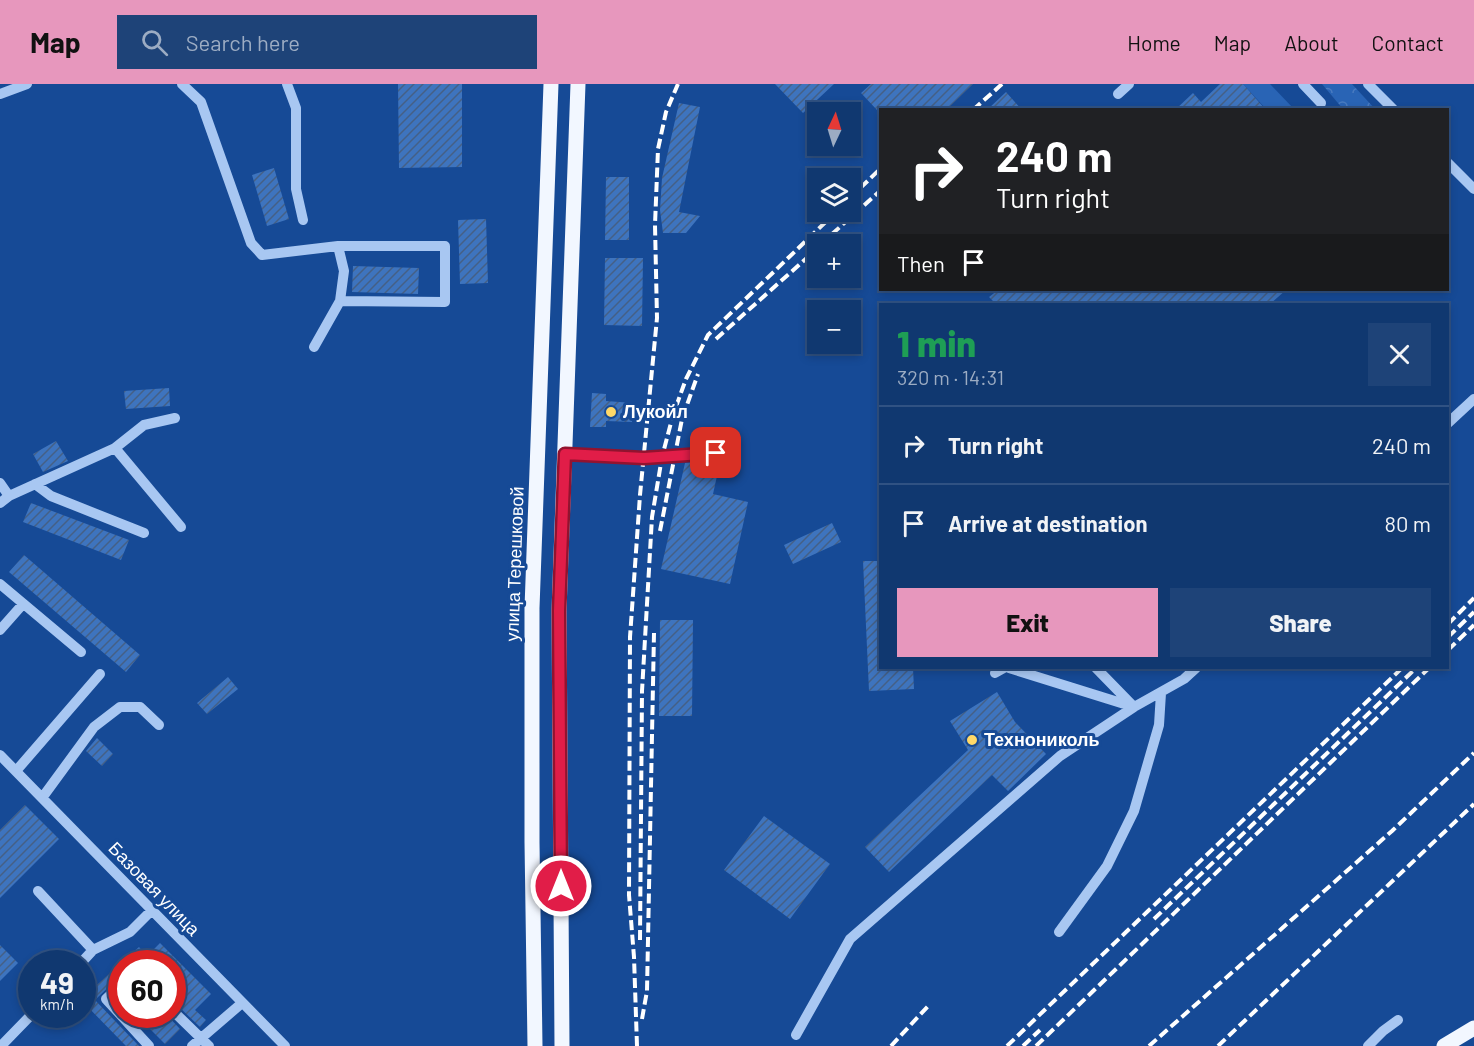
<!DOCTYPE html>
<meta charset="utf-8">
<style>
:root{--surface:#103870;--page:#1e4378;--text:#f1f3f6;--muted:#9cacc3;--line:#305283;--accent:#e797bd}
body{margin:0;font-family:Barlow,sans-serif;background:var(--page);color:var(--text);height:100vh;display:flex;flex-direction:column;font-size:22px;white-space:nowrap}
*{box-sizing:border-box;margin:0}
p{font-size:20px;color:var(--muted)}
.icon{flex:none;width:33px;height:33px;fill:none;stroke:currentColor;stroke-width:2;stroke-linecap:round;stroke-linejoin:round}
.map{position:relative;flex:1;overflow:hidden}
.details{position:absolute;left:879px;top:219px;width:570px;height:366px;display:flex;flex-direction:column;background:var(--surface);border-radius:0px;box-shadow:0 3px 9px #0003,0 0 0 2px var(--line)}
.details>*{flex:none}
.hud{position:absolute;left:879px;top:24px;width:570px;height:183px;border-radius:0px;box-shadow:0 3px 9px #0003,0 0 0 2px var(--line);background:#202124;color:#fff;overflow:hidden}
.needle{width:39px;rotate:4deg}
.controls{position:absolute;left:807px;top:18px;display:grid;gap:12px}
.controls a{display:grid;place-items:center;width:54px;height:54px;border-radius:0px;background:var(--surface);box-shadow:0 3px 9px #0003,0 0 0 2px var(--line);font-size:30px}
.speed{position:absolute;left:18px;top:866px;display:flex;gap:12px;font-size:30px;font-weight:700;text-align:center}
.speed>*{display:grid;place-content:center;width:78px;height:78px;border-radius:50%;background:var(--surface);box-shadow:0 3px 9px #0003,0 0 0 2px var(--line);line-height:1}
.speed small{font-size:15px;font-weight:400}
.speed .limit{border:9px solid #d22;background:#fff;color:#111}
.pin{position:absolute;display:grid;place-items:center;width:51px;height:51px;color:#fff;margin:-26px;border-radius:12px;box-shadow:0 3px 9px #0006}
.me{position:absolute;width:66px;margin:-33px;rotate:0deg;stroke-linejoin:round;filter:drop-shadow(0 0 4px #0008)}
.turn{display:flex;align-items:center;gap:21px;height:126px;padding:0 18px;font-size:27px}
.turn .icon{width:78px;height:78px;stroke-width:2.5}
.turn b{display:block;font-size:42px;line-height:51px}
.then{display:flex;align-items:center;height:57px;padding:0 18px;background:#0003;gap:12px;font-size:22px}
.round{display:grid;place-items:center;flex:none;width:63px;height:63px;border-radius:0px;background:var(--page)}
.summary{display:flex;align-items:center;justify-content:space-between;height:102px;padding:0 18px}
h1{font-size:36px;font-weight:800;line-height:45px;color:#1e9e55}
.primary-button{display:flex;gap:12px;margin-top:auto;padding:12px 18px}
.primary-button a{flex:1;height:69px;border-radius:0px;background:var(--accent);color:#111;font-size:24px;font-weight:800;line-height:69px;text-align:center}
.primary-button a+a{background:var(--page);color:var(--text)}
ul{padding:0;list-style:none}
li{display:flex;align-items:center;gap:18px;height:78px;padding:0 18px;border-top:2px solid var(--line)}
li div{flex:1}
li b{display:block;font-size:22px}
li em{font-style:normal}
header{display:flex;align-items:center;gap:36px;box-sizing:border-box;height:84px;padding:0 30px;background:var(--accent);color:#111}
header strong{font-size:28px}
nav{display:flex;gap:33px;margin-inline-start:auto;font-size:21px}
.search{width:420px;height:54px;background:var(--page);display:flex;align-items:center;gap:15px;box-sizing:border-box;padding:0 21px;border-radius:0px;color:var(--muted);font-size:22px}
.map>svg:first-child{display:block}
</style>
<header>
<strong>Map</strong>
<div class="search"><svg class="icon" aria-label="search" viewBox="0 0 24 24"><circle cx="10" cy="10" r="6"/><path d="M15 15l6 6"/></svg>Search here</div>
<nav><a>Home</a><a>Map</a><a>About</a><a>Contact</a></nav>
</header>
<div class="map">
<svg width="1474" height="962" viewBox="0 0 1474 962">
<defs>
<pattern id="forest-crowns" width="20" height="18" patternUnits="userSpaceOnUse" patternTransform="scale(1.5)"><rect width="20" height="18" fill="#2964b5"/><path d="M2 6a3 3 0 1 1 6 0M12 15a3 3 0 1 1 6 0" fill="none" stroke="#497bc0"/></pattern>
<pattern id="building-hatch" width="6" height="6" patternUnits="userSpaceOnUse" patternTransform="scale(1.5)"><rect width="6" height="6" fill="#3e74be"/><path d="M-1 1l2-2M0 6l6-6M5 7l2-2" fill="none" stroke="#456085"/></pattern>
</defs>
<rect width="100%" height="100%" fill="#164a96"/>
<path fill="#2964b5" d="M1243,0H1270L1294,25H1266Z"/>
<path fill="url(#forest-crowns)" d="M1322,0H1352L1375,25H1343Z"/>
<path fill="url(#building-hatch)" d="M398,0H462V83L399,84Z
M775,0H834L803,29Z
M871,0H973L946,26H877L861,9Z
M1220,0H1243L1266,26H1175L1193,9L1201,18Z
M1006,8L1022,26H987Z
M679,19L700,23L679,128L700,132L686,149H663L660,126L662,94Z
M274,84L289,135L267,142L252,91Z
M606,93H629V156H605Z
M486,135L488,199L460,200L458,136Z
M605,174H643L642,242L604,241Z
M353,182L419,184L418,210L352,208Z
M998,206H1286L1270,220H996L989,213Z
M169,304L170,322L126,325L124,307Z
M592,309L606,310V317L633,319L632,338L606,337V343H590Z
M56,357L68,377L43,388L33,370Z
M694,378L719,383L713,410L748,418L730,500L661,485L685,379Z
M31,419L129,456L121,476L23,438Z
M832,439L841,458L793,480L784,461Z
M24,471L140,571L126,588L9,488Z
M863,477H880V584H913L914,605L869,607Z
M660,536H693L692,632H659Z
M228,593L238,605L207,630L197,619Z
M997,608L1015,638L1046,670L1008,707L992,691L889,788L865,763L968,666L950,637Z
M97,654L113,670L102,682L86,667Z
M25,721L59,755L0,814V746Z
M764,732L830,780L790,835L724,786Z
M160,859L211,910L195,926L206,936L200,943L177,921L172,919V879H165L153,866Z
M0,861L18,879L0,897Z
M139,863L144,869L137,879H122V893L117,895L95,916L139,962H126L82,917V904L88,909Z
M135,930H166L180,945L165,960Z"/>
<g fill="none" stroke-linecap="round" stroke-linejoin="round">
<path stroke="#a8c7f2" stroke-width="10" d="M182,0L201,18L251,159L262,171L338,162H445V218L340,217L344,187L338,162
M287,0L296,24V105L303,136
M1303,0L1321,19
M1368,0L1394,26
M0,10L27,0
M1118,10L1129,0
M1448,79L1474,105
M314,263L340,217
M1448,339L1474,315
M115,364L181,443
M565,370L644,374L716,369
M0,399L9,412
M35,400L51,412L144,449
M0,419L9,412L115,364L144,341L175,334
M0,500L81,568
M0,546L23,520
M1009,584L1134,623L1096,584
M995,589L1004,584
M0,671L285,962
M16,687L100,590
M42,714L94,643L120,623H140L159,641
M38,807L93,866
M1059,848L1107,782L1134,727L1159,641L1161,609
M81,879L93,866L130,848L151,827
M144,879L150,873L156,879
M122,900L106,915L149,962
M172,926L209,962
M796,951L850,855L1060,672L1134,623L1184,595L1196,584
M1,962L32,930
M192,962L242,919
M1368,962L1383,947L1398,936"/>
<path stroke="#f2f7ff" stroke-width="15" d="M535,962L532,758V524L551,0
M562,962L559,527L578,0
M1444,962L1474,944"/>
<path stroke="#fff" stroke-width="4" stroke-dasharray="10 4.5" stroke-linecap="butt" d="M973,26L1002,0
M850,114L880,85
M821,160L880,107
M716,255L818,164
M660,447L682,335L698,290
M1448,540L1474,514
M1448,553L1474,528
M1448,566L1474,541
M1154,835L1416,584
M640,856L642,607L652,433L662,373L673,331L686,295L708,251L836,128
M642,935L647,907L654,549
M637,962L634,873L629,811L630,553L640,411L657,234L655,141L658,65L666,28L678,0
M891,962L930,920
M1007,962L1402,584
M1023,962L1040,946
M1036,962L1429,584
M1149,962L1392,747L1474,669
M1218,962L1474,720"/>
</g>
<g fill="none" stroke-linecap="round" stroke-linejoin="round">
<defs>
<path id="route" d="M561,802L559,527L565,370L644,374L716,369"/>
</defs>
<use href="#route" stroke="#92132f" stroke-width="15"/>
<use href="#route" stroke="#e11d48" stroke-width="10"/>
</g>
<g fill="#ffd868" stroke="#164a96" stroke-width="2">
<circle cx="611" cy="328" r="6"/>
<circle cx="972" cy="656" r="6"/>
</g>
<g text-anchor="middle" stroke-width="6" stroke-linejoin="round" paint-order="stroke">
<g font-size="18" font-weight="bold" fill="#fff" stroke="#164a96" text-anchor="start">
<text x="623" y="334">Лукойл</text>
<text x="984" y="662">Технониколь</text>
</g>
<g font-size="18" fill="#fff" stroke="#164a96">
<text transform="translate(515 480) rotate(-88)" y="6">улица Терешковой</text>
<text transform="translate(154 805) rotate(46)" y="6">Базовая улица</text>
</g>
</g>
</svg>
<div class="controls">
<a><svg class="needle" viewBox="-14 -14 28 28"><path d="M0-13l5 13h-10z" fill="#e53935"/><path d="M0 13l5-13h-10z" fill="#9cacc3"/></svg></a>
<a><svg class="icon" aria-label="layers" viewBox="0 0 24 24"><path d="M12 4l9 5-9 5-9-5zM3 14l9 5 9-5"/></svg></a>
<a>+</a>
<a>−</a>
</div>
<div class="speed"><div>49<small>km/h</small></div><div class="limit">60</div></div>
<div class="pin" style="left:716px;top:369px;background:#d93025"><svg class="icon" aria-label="arrive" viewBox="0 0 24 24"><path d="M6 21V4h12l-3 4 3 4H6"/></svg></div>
<svg class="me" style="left:561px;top:802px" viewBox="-20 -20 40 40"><circle r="17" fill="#e11d48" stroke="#fff" stroke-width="3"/><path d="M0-11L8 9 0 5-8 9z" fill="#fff"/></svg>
<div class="hud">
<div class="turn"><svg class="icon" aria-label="right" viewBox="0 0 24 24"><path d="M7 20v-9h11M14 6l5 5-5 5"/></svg><div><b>240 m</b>Turn right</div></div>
<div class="then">Then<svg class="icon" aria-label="arrive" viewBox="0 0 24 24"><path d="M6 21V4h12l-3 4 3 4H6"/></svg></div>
</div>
<section class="details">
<div class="summary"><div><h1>1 min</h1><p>320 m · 14:31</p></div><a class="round"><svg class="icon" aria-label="close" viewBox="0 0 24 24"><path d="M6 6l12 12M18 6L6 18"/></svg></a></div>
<ul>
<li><svg class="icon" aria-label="right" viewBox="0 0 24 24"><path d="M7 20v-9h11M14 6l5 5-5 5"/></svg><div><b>Turn right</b></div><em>240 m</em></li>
<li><svg class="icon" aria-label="arrive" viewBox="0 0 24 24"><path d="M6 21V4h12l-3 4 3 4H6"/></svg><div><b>Arrive at destination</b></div><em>80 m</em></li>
</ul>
<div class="primary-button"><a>Exit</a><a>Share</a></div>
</section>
</div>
